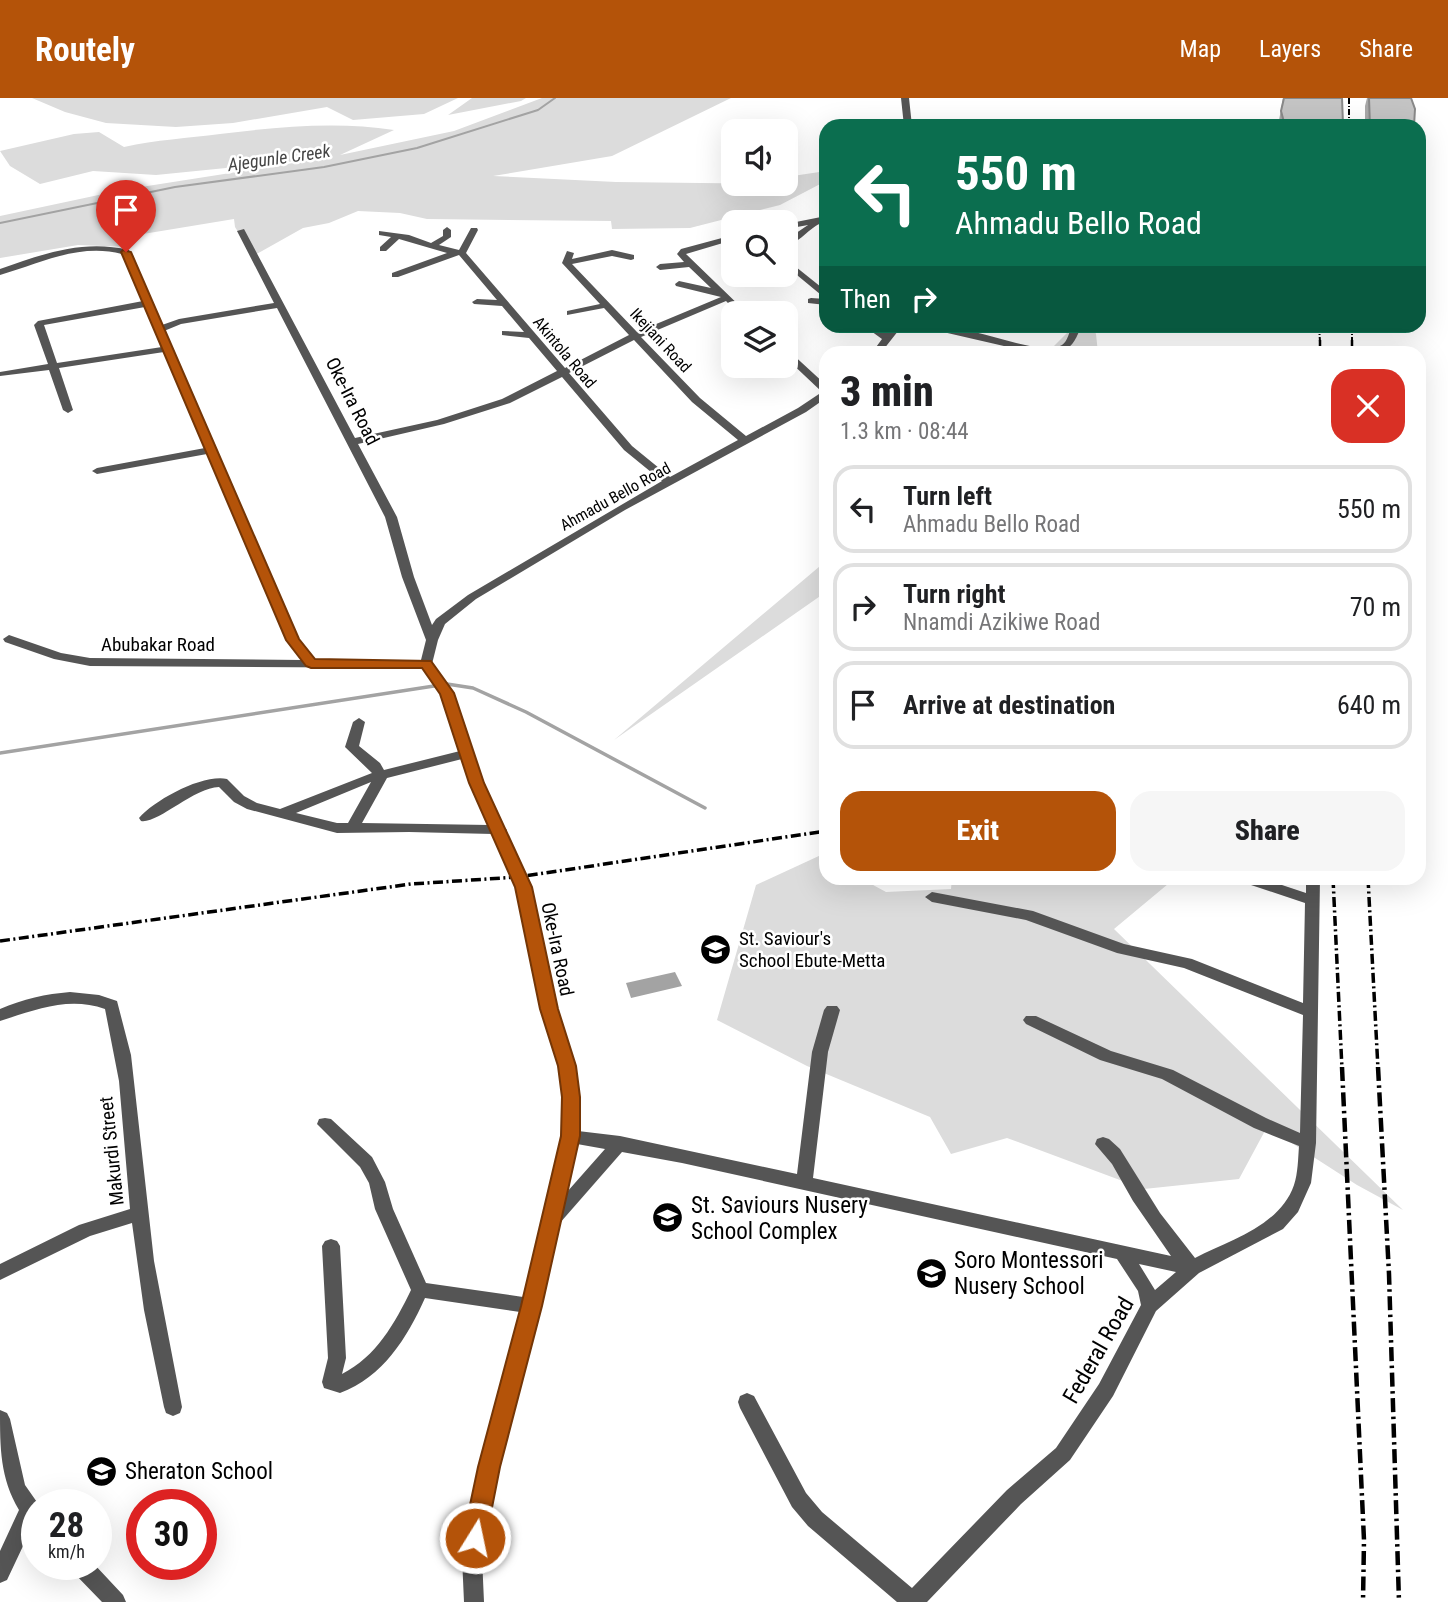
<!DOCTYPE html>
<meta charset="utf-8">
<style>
:root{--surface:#fff;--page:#f6f6f6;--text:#202124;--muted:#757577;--line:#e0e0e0;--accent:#b45309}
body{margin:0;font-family:"Roboto Condensed",sans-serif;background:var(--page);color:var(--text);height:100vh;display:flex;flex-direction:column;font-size:26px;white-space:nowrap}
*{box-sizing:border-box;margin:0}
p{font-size:23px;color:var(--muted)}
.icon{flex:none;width:38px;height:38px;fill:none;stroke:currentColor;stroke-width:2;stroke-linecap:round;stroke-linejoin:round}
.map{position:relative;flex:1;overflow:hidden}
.drawer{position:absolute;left:819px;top:248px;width:607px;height:539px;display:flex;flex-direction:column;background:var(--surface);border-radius:21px;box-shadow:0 7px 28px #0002}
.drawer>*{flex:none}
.top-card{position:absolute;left:819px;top:21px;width:607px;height:214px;border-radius:21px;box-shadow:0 7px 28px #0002;background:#0b6e4f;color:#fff;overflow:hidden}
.tools{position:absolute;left:721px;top:21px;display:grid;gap:14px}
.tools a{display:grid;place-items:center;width:77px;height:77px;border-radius:14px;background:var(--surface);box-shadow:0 7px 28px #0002;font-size:35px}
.speed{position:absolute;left:21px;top:1391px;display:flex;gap:14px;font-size:35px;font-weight:700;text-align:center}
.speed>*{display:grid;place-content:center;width:91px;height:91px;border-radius:50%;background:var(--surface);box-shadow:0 7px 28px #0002;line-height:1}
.speed small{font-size:18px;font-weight:400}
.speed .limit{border:10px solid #d22;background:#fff;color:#111}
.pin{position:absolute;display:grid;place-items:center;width:60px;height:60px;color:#fff;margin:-72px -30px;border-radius:50% 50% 50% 0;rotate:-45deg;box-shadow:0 0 7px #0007}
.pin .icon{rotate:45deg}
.me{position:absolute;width:77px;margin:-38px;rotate:10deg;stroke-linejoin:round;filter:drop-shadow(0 0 5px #0008)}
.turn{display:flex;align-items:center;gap:24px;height:147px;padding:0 21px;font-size:32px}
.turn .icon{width:91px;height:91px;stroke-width:2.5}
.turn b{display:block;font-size:49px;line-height:60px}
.then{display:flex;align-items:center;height:66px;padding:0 21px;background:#0003;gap:14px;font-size:26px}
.round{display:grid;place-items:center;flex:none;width:74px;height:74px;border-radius:21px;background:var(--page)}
.summary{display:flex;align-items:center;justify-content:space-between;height:119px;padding:0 21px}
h1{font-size:42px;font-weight:800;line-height:52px}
.primary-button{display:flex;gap:14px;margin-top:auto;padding:14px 21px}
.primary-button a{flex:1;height:80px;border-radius:21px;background:var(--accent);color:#fff;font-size:28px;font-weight:800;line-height:80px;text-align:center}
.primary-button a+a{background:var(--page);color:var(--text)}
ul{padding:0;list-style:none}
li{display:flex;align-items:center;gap:21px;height:88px;margin:0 14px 10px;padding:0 7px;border:4px solid var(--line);border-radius:21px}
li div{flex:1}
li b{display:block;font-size:26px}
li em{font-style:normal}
header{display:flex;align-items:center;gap:42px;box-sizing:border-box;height:98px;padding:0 35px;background:var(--accent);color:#fff}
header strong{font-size:33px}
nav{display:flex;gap:38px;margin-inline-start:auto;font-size:24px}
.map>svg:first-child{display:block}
</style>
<header>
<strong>Routely</strong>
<nav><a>Map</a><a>Layers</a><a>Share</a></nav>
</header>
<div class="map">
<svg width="1448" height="1504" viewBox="0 0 1448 1504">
<rect width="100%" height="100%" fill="#fff"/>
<path fill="#dcdcdc" d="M32,0H458L424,16L353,22L327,9L233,25L176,29L106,25L65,14Z
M472,0H526L521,3L448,17Z
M542,0H731L612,58L493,78L616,84L786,86V79L826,73V83L780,107L690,130L612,131L611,123L427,121L400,115L358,113L329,125L303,130L253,158L235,129L234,121L143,136L129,149L78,147L0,160V118L122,92L325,60L156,77L93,73L40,86L10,68L0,53L74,36L99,34L124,49C156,42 188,40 220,36C278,29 336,23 394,32L340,57L454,33Z
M1074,228H1092L1096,236L1098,255L1046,256Z
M826,463V494L614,642Z
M821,757L826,760V780L862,781L886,794L951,791L952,780L1174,781L1114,831L1403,1112L1357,1087L1267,1029L1239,1081L1144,1091L1007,1040L951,1056L930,1019L807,968L717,922L756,787Z"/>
<path fill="#a3a3a3" d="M675,874L682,888L631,900L626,885Z"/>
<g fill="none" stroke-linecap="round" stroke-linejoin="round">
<path stroke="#a3a3a3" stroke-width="2" d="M0,125L175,89L324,69L417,50L538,12L555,0"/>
<path stroke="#a3a3a3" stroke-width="3.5" d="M0,655L447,586L473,590L526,614L705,710"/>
<path fill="#555" fill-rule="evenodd" d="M901,0H909L912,28H904Z
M826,118V124C811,126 802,144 786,148V142L808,127L786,131V126Z
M447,129L451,132V139L439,147L459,152L471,130H477L478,132L466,155L565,270L629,237L604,210L567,217V213L600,206L562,165L567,153L574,155L572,161L612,152L634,157V161L631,162L612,158L572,166L637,234L721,199L676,188L675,186L679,183L711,190L689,169L660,172L656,169L660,166L684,164L677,156L681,151L733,137V142L686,156L747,215H738L726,203L641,239L700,300L746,338L798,310L822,294L786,260V252L789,253L826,287V300L806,314L625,412L476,501L445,526L438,542L432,566L453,595L484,685L503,728L507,732L506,734L530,789L557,911L575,968L579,999L578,1033L620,1038L797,1076L812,954L824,912L827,908H837L840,912L828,954L813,1080L1171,1158L1133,1103L1112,1066L1095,1046L1097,1041L1103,1039L1109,1041L1120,1051L1160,1115L1195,1160C1230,1142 1280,1128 1294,1087C1298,1075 1298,1061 1299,1048L1254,1030L1162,981L1100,962L1026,926L1023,922L1026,918H1036L1111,953L1173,972L1266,1020L1300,1035L1303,917L1184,870L1117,855L1026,822L932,804L925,799L932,794L1033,813L1124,846L1192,861L1303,905L1305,805L1239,783L1237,780H1261L1306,795V780H1320L1316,1045L1311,1085L1298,1114L1283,1131L1199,1175L1156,1213L1113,1298L1070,1362L1021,1406L927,1504H897L808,1428L792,1409L740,1310L738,1304L740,1298L747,1295L754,1298L806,1395L822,1414L912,1490L1007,1392L1056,1350L1099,1286L1141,1207L1138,1193L1117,1161L682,1065L622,1054L559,1126L488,1420L482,1459L484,1504H464L462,1459L468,1420L520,1214L425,1200C407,1240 383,1279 340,1295L324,1290L322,1284L328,1260L322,1148L325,1143L331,1141L337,1143L340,1148L346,1260L342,1276C376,1259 395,1225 411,1192L375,1111L369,1085L360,1069L317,1026L319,1021L325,1020L331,1021L372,1059L385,1084L393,1111L426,1185L523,1199L558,1063L562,1038L563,999L559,968L541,911L516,789L493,736L409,734L337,735L247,711L234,704L219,689C193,690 158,726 141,723L139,720C155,702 202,676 227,681L244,698L257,705L280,711L372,675L345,649L353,624L359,620L365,624L359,648L380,665L384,672L460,653L441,595L422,570L90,568L54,561L5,544L3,541L9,537L61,555L90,560L302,562L286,542L207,356L97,376L92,373L97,370L205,350L164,254L59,270L73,312L68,315L63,312L49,272L0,278V274L48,266L34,227L38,223L143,203L122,156C79,145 41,165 0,177V171C43,156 83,141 129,152L162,227L179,221L274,205L237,133L244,131L355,340L437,322L502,301L557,273L529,240L502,237V233L524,234L502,208L474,206L472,204L477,201L497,202L459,157L398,179H392V175L447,155L399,141L386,153H380V149L391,139L379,137V133L409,137L431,145L443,138V132ZM145,209L162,249L57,265L44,227ZM277,210L385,419L402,479L426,542L421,562H315L298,541L164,233L181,226ZM634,242L692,304L738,342L670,379L632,348L569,275ZM562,279L624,352L662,383L468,497L436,521L432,527L414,479L397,419L358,346L444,326L510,305ZM462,661L489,727L362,725L387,680ZM371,684L348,725H337L296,715ZM577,1046L605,1051L567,1094ZM1139,1166L1176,1174L1155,1192Z
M786,161L826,193V201L786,168Z
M811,200L826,201V207L808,205V201Z
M864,228H874L886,235L893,228H902L880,256H871L882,241Z
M917,228C959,224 1000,244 1041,250C1046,251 1057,250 1062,247C1068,243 1069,234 1072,228H1081C1073,252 1064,256 1039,256Z
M70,894L99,897L117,903L131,957L154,1163L182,1309L180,1315L173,1318L166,1315L164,1309L144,1212L132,1125L90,1138L0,1182V1166L79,1127L130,1111L119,983L105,911C68,898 35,912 0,923V911C23,901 46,896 70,894Z
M0,1312L7,1315L10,1321L25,1387L39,1407H37V1430L32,1429L7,1482L0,1485V1453L19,1412C0,1380 0,1350 0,1312Z
M69,1466H94L123,1497L126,1504H102L72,1473Z"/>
<path stroke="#000" stroke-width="2" stroke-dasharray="6 2 1 2" stroke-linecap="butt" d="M1349,0V28
M1319,228L1320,244
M1352,228V244"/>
<path stroke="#000" stroke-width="2.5" stroke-dasharray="8 2.5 2 2.5" stroke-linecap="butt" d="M1320,242V256
M1352,242V256"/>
<path stroke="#000" stroke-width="3.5" stroke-dasharray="10 3.5 2 3.5" stroke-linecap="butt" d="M1333,780L1342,971
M1368,780L1378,971
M0,843L411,786L518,779L826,733"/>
<path stroke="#000" stroke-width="4.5" stroke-dasharray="14 4.5 2.5 4.5" stroke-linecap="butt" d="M1342,969L1364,1442L1363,1504
M1378,969L1389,1176L1399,1504"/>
</g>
<path fill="#a9a9a9" d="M1283,0L1343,26V28H1278Z
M1367,0H1411L1414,28H1365V8Z"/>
<path fill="#c4c4c4" stroke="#898989" stroke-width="2" d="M1284,0H1342L1343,26L1342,28H1285L1281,13Z
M1369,0H1411L1415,11L1414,28H1370Z"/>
<path fill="#b45309" stroke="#753606" stroke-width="2" d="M123,152L131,154L299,541L315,561L431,563L454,595L484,685L532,789L558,911L576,968L580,999V1038L542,1208L500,1369L486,1440L483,1447L475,1451L467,1447L463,1440L478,1369L521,1208L561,1038L562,999L558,968L540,911L515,789L469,685L440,596L422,570H311L306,568L286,542L121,154Z"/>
<defs>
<symbol id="school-disc" viewBox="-11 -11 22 22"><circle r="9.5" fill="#000" stroke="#fff"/><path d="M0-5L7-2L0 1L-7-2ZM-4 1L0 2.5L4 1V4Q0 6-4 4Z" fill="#fff"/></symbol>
</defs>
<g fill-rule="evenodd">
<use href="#school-disc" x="698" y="834" width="35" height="35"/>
<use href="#school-disc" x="650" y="1102" width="35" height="35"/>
<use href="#school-disc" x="914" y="1158" width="35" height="35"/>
<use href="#school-disc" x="84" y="1356" width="35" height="35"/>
</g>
<g text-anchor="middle" stroke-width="5" stroke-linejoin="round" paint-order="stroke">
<g font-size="16" fill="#000" stroke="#fff">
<text transform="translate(661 242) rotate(47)" y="6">Ikejiani Road</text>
<text transform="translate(565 254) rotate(50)" y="6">Akintola Road</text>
<text transform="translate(615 398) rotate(-29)" y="6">Ahmadu Bello Road</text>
</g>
<g font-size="18" font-style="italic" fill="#444" stroke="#fff">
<text transform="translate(279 60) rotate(-8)" y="6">Ajegunle Creek</text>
</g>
<g font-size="19" fill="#000" stroke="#fff">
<text transform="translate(353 303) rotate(63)" y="7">Oke-Ira Road</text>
<text x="158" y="553">Abubakar Road</text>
<text transform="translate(558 851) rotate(78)" y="7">Oke-Ira Road</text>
<text transform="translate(111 1053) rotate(-96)" y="7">Makurdi Street</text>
</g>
<g font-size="19" fill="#000" stroke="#fff" text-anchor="start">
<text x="739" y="847">St. Saviour's<tspan x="739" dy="22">School Ebute-Metta</tspan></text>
</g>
<g font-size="23" fill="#000" stroke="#fff" text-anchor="start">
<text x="691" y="1115">St. Saviours Nusery<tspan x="691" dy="26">School Complex</tspan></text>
<text x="954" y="1170">Soro Montessori<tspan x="954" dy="26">Nusery School</tspan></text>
<text x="125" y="1381">Sheraton School</text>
</g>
<g font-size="23" fill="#000" stroke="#fff">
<text transform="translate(1098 1252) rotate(-60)" y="8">Federal Road</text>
</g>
</g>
</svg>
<div class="tools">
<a><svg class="icon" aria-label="sound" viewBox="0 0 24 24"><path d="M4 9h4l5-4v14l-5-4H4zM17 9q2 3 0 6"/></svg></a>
<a><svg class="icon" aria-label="search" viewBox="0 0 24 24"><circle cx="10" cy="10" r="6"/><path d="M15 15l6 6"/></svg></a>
<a><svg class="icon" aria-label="layers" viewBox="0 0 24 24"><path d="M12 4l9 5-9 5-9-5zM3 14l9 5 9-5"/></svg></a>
</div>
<div class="speed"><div>28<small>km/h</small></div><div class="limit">30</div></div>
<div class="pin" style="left:126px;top:154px;background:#d93025"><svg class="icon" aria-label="arrive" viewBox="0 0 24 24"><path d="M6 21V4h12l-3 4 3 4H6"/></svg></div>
<svg class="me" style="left:475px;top:1440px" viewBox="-20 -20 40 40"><circle r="17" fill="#b45309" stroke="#fff" stroke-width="3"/><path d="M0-11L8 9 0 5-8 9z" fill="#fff"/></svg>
<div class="top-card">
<div class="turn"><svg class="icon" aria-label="left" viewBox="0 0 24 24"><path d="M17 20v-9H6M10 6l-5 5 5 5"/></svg><div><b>550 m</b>Ahmadu Bello Road</div></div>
<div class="then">Then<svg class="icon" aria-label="right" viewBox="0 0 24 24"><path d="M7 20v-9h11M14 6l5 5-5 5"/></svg></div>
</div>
<section class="drawer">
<div class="summary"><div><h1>3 min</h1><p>1.3 km · 08:44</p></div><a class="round" style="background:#d93025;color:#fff"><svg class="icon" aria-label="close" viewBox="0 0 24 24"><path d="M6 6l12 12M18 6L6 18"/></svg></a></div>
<ul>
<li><svg class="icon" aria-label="left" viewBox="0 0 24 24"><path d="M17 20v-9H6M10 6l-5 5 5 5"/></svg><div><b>Turn left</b><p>Ahmadu Bello Road</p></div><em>550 m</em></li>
<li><svg class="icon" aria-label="right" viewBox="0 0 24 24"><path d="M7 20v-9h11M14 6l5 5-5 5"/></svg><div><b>Turn right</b><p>Nnamdi Azikiwe Road</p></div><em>70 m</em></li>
<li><svg class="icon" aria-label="arrive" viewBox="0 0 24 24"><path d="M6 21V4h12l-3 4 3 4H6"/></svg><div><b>Arrive at destination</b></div><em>640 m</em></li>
</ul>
<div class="primary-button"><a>Exit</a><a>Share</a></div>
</section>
</div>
